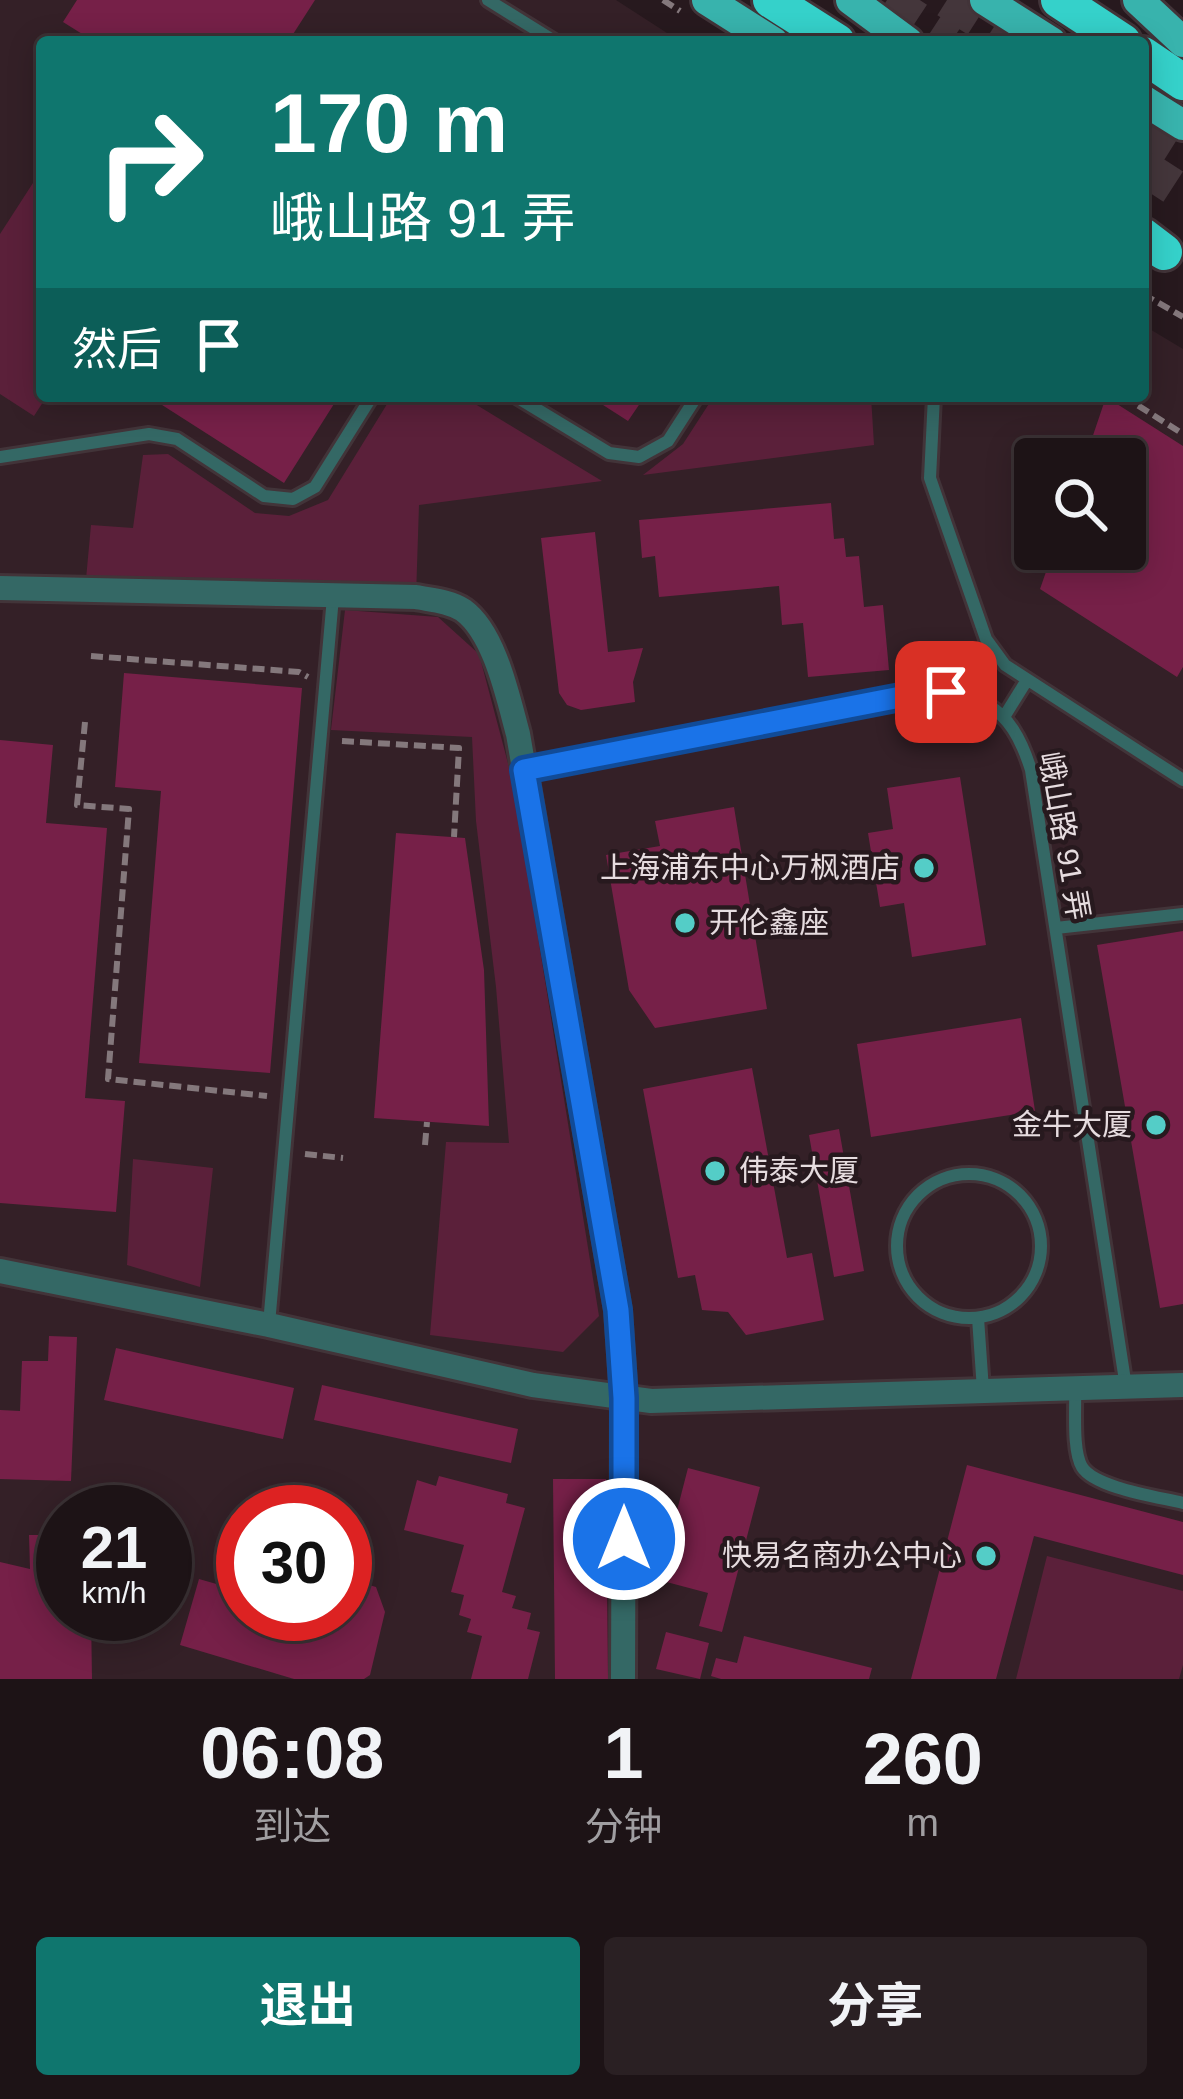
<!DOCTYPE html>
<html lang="zh">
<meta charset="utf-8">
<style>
:root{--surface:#1d1316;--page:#2a2023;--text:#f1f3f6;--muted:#a09ea1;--line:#3b3235;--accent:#0f766e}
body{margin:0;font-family:Helvetica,"Noto Sans SC",sans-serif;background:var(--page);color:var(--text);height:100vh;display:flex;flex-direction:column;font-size:45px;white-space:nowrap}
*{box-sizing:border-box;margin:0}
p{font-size:39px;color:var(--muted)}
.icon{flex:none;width:66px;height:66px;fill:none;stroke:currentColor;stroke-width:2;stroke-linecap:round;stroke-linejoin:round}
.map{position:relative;height:1679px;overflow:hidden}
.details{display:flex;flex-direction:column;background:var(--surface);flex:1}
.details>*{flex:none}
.hud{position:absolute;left:36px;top:36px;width:1113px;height:366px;border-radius:12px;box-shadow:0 6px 30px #0003,0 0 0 3px var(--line);background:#0f766e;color:#fff;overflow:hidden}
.tools{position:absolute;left:1014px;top:438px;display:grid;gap:24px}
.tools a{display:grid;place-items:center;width:132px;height:132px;border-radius:12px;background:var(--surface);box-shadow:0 6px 30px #0003,0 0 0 3px var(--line);font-size:60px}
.speed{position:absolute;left:36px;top:1485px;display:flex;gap:24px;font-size:60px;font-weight:700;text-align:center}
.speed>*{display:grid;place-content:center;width:156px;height:156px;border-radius:50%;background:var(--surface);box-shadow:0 6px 30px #0003,0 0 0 3px var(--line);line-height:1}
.speed small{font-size:30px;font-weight:400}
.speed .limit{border:18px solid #d22;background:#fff;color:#111}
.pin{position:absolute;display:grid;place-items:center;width:102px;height:102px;color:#fff;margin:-51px;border-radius:24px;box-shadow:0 6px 18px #0006}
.me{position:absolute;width:132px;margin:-66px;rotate:0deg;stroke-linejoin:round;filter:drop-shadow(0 0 9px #0008)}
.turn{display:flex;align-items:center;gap:42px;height:252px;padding:0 36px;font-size:54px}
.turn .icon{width:156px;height:156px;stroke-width:2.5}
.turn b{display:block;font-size:84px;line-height:102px}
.then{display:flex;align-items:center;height:114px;padding:0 36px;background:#0003;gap:24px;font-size:45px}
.eta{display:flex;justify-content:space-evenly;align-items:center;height:204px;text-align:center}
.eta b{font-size:72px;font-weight:700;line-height:84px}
.cta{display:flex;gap:24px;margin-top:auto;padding:24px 36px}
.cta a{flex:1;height:138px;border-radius:12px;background:var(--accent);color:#fff;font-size:48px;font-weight:700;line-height:138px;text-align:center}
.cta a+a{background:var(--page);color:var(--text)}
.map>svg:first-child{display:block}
</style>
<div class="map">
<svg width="1183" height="1679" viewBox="0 0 1183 1679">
<rect width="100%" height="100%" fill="#27191e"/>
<path fill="#342027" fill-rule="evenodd" d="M0,0H616L681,42H42V396H1143V325L1183,349V1679H0ZM1035,459H1125V549H1035ZM63,1512H165V1614H63ZM243,1512H345V1614H243Z"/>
<path fill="#5b203a" d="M42,169V396H47L34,416L0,394V234Z
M392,396H462L602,481L419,505L416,597L85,590L91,525L133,528L143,455L168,454L255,513L289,516L328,500Z
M714,396H871L874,445L643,475L683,444Z
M345,610L438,617L479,654L513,782L599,1316L563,1352L430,1335L446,1142L509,1143L496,987L476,821L472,737L331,730Z
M133,1159L213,1168L200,1287L127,1265Z
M1047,1556L1183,1591V1665L1179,1679H1016Z"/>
<path fill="#762048" d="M77,0H315L288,42H95L63,22Z
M148,396H339L284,483Z
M589,396H645L628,421Z
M1106,397L1183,446V667L1177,677L1040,589L1054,549H1125V459H1085Z
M831,503L834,539L844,538L846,557L859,556L864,607L883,605L889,670L808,677L803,623L782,625L779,586L659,597L655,556L642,558L639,520Z
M595,532L608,652L643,648L633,682L635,702L581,710L567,705L559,693L541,538Z
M124,673L302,688L270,1073L139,1063L161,791L115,787Z
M0,740L53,745L46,823L107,828L85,1098L125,1101L116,1212L0,1203Z
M960,777L986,945L912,957L904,903L880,907L868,833L893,829L887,788Z
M734,807L767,1009L655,1028L629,990L606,855L660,846L655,821Z
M396,833L465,838L484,970L489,1126L374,1118Z
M1183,931V1304L1160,1308L1097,945Z
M1021,1018L1035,1111L871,1137L857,1044Z
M752,1068L787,1258L812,1253L824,1320L746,1335L728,1312L702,1310L695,1275L678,1278L643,1089Z
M839,1129L864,1271L834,1277L809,1135Z
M49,1336L77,1337L71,1481L0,1479V1410L20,1411L22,1361H48Z
M116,1348L294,1388L283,1439L104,1400Z
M322,1385L518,1429L511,1463L314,1420Z
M967,1465L1183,1522V1575L1034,1536L996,1679H911Z
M688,1468L760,1487L722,1632L699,1626L708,1593L659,1580Z
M439,1476L508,1494L506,1503L525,1508L502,1592L516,1596L512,1608L531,1613L527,1629L540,1632L528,1679H471L482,1636L467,1632L471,1619L459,1615L464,1595L451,1592L464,1545L404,1530L417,1480L436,1486Z
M553,1479H606L608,1679H555Z
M301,1499L342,1511L341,1512H298Z
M239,1517L243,1519V1614H345V1578L376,1587L385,1612L370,1675L364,1679H294L180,1645L199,1579L220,1585Z
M29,1535H63V1614H91L92,1679H0V1562L30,1569Z
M666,1632L709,1643L700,1679L656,1669Z
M744,1636L872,1668L869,1679H721L711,1676L716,1658L737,1663Z"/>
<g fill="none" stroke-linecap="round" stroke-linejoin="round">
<path stroke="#44363b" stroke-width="36" stroke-dasharray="36 18" stroke-linecap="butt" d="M887,0L951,42
M947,0L1013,42
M1143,126L1183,151
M1143,167L1183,193"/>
<defs>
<path id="lane" d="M488,0L556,42
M515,396L609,453L639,457L668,441L697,396
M934,396L930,478L986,639L1005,665L1183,780
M0,457L149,434L177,439L264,496L293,499L315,487L372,396
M1004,717L1027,680
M524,770L911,695C979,690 1010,703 1031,770L1126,1387
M1056,928L1183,914
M897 1246a72 72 0 1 1 144 0a72 72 0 1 1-144 0Z
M978,1318L983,1390
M269,1324L333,597
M1075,1388C1076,1408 1072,1450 1082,1467C1095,1488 1159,1497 1183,1503"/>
<path id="street" d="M0,588L416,597C431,600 449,601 463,610C495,633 508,698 518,734L618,1310L624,1398L623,1679
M0,1271L269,1325L533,1385L651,1401L1183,1385"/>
<path id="primary" d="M707,0L773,42
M851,0L908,42
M985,0L1051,42
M1138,0L1183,42
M1143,100L1183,125"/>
<path id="highway" d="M771,0L837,42
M1059,0L1123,42
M1143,55L1183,82
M1143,236L1164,252"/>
</defs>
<use href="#lane" stroke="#423439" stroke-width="18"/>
<use href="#street" stroke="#423439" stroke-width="30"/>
<use href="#primary" stroke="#423439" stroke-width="36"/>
<use href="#highway" stroke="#423439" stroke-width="42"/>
<path stroke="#84787c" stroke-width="6" stroke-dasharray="12 6" stroke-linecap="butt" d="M663,0L680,11
M1143,294L1183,317
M1123,396L1183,434
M91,656L299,672L308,677
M85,722L77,805L129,809L108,1079L267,1096
M342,741L459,748L454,837
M425,1145L427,1122
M305,1154L343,1158"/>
<use href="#lane" stroke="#346865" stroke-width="12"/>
<use href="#street" stroke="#346865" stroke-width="24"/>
<use href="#primary" stroke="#38b3ad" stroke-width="30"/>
<use href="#highway" stroke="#35d1ca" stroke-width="36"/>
</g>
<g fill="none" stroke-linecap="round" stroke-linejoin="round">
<defs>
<path id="route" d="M624,1539V1398L618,1310L524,770L911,695L946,692"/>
</defs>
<use href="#route" stroke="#114b97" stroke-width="30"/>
<use href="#route" stroke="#1a73e8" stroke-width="21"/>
</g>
<g fill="#54cdc7" stroke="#27191e" stroke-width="4.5">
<circle cx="924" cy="868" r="12"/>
<circle cx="685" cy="923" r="12"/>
<circle cx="1156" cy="1125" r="12"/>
<circle cx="715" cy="1171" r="12"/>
<circle cx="986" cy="1556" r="12"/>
</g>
<g text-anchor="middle" stroke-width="9" stroke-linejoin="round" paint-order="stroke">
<g font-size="30" fill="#e6dcdf" stroke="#27191e">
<text transform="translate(1064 836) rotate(80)" y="10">峨山路 91 弄</text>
</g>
<g font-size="30" fill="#e6dcdf" stroke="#27191e" text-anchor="end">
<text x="900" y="878">上海浦东中心万枫酒店</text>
<text x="709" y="933" text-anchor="start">开伦鑫座</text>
<text x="1132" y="1135">金牛大厦</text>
<text x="739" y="1181" text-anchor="start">伟泰大厦</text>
<text x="962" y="1566">快易名商办公中心</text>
</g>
</g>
</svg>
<div class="tools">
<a><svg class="icon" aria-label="search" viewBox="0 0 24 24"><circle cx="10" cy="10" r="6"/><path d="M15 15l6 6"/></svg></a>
</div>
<div class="speed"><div>21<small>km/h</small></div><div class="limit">30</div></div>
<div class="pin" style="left:946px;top:692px;background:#d93025"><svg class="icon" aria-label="arrive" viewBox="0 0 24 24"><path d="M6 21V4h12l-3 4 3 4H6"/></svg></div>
<svg class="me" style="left:624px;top:1539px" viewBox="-20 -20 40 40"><circle r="17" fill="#1a73e8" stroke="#fff" stroke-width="3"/><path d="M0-11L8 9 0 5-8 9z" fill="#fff"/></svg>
<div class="hud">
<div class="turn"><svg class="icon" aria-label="right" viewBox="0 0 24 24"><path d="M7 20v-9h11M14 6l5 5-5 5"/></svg><div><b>170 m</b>峨山路 91 弄</div></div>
<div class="then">然后<svg class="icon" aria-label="arrive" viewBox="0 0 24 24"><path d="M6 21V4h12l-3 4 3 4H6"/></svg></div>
</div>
</div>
<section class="details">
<div class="eta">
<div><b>06:08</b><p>到达</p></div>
<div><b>1</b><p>分钟</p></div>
<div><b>260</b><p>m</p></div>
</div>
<div class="cta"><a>退出</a><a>分享</a></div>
</section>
